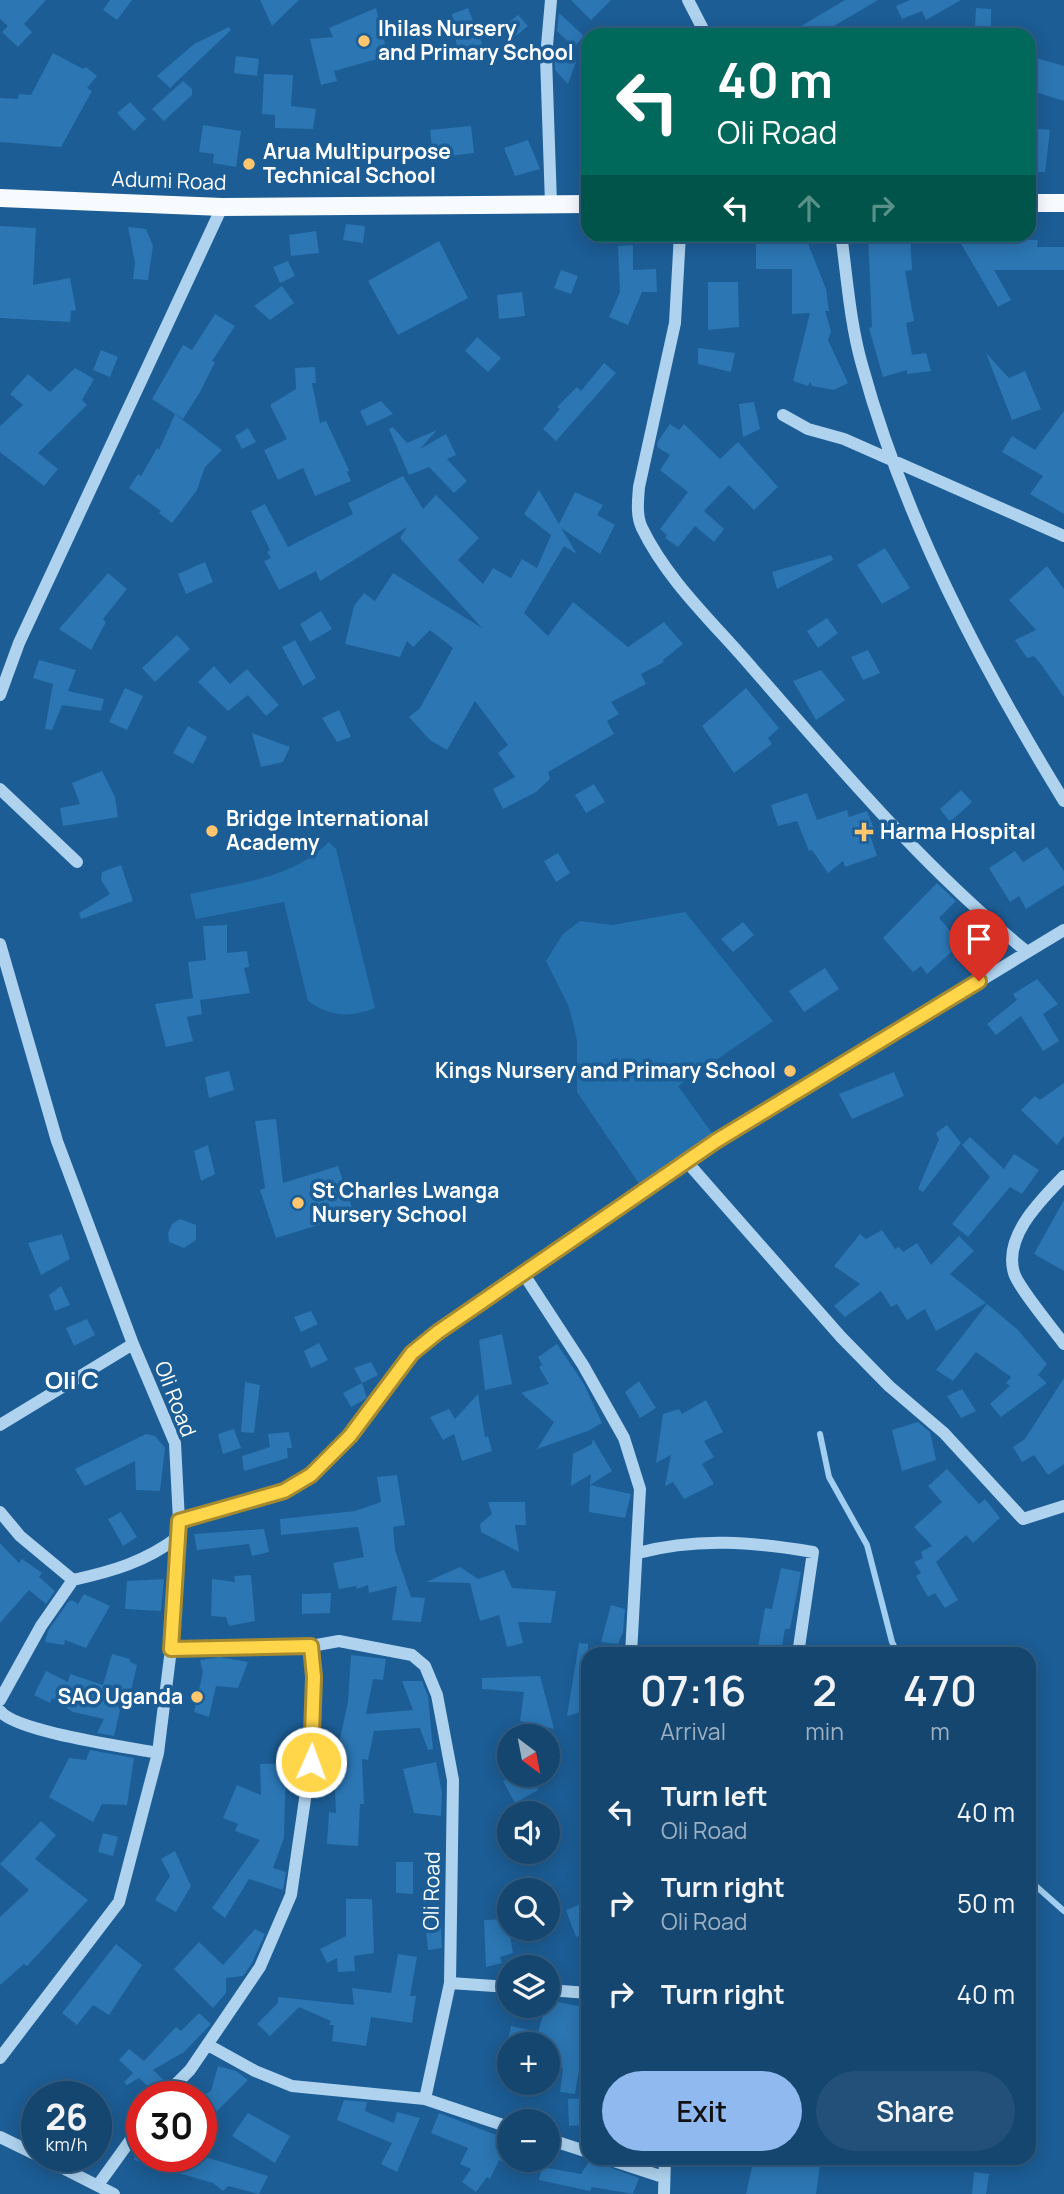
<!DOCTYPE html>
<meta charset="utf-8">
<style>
:root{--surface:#154670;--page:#225078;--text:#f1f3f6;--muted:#9db1c3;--line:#345e83;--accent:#90b9f0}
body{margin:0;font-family:Manrope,sans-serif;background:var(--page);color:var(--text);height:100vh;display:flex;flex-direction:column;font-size:26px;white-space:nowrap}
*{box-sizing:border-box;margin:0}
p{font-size:23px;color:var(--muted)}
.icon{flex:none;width:38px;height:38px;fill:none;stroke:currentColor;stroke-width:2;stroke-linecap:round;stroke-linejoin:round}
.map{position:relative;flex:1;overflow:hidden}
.sheet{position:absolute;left:581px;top:1647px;width:455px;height:518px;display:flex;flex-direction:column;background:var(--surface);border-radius:21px;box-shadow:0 4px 18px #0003,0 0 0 2px var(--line)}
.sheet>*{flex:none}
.guide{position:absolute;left:581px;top:28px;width:455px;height:214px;border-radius:21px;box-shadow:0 4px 18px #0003,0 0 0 2px var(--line);background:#00695c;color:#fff;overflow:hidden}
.needle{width:46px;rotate:148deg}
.tools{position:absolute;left:497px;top:1724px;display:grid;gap:14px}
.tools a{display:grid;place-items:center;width:63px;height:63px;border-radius:50%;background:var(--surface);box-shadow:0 4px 18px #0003,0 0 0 2px var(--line);font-size:35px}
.speed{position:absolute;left:21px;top:2081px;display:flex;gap:14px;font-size:35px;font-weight:700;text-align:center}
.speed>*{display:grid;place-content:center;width:91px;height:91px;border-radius:50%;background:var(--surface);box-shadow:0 4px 18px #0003,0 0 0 2px var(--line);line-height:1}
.speed small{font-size:18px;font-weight:400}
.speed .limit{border:10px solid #d22;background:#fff;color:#111}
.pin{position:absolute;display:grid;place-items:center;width:60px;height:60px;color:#fff;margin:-72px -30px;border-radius:50% 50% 50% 0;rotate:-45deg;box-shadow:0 0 7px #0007}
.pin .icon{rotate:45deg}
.me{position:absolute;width:77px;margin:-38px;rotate:2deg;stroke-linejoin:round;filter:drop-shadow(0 0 5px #0008)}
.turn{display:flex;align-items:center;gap:24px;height:147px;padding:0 21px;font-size:32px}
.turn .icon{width:91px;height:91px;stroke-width:2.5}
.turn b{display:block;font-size:49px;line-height:60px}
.lanes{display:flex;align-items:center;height:66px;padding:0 21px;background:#0003;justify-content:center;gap:35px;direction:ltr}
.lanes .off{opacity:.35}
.eta{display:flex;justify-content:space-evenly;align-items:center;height:119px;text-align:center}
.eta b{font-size:42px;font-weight:600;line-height:49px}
.action{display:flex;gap:14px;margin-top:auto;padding:14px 21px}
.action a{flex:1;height:80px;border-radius:42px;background:var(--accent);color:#111;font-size:28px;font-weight:600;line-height:80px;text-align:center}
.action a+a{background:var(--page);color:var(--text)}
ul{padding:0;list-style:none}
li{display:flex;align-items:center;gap:21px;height:91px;padding:0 21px}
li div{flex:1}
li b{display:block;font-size:26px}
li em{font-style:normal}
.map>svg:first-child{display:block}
</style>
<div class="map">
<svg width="1064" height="2194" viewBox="0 0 1064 2194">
<rect width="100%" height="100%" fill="#1c5d95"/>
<path fill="#2571ae" d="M329,842L336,849L375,1008C350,1018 331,1017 308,1001L284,902L196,919L190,894C238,883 292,879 329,842Z
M685,912L773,1021L678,1086L712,1133L640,1185L577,1092V1041L573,1022L568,1005L546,961L563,934L580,921L612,925Z"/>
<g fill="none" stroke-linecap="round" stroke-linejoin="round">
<path stroke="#a2cff1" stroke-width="6" d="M820,1434L829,1477L867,1545L892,1642L898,1654
M1029,1880L1064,1911"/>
</g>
<path fill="#2b76b3" d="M0,0H46L24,24L32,32L18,47L2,32L8,26L0,19Z
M110,0H132L117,20L103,10Z
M260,0H299L272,26Z
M571,0H611L591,20Z
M845,0H878L819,35H786Z
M910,0H961L926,20L922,11L902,19L896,6Z
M376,8L388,56L334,71L337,81L321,85L310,39L333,37L329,28Z
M468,8L487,56L471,62L465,46L457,48L452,14Z
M976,8L991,9V27H975Z
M559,13L584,36L574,47L557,31Z
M518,15L528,26L512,39L503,27Z
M229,27L231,30L170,88L157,76L194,44Z
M570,44L576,62L568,84L555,70V58Z
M53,53L83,69L86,67L97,76L87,88L92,91L61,147L0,142V98L18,99L19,94L31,95Z
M236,56L259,59L257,76L234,73Z
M1029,56L1064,66V101L1029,90Z
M264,74L293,75L291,106L316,109L313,129L275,128V115L262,114Z
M183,81L192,89V95L164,121L152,109Z
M130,102L146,119L134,131L117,113Z
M203,125L241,131L236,167L213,163L214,154L199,152Z
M471,126L474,153L433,158L430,130Z
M1029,128L1050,130L1045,172H1029Z
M528,140L540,169L515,176L504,148Z
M346,224L365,226L363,243L343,240Z
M0,226L36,228L33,285L70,278L76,310L71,311L70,322L0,318Z
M128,227L146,229L153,246L148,280L133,279L135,263Z
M316,231L319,253L291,256L289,235Z
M868,234H910L912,270L905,271L914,321L906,323L912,355L926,353L931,371L907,374V370L883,377L869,328L872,327Z
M995,239L1038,240L1037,247H1064V270H994L1011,300L998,307L960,242Z
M439,241L468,298L398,335L368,281Z
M756,241H807L826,289L829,311H825L831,331L828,340L848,383L834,390L812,386L810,382L808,386L793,381L810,313L792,314V269H756Z
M633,245V270L656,269L657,292H642L628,325L609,317L620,292L618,246Z
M288,261L295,276L280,283L273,267Z
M561,270L578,276L571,294L554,288Z
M708,282H738L739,327L708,330Z
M282,286L294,303L270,320L254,306Z
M522,292L525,316L499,319L497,295Z
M215,314L235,326L212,361L215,362L200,392L183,419L152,399L183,345L192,350Z
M477,337L501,358L488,372L465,351Z
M698,348L735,353L731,372L698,364Z
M101,350L118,357L110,377L93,370Z
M986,353L1009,378L1025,371L1041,409L1012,420Z
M604,363L616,373L556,441L543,429L560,409L557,407L577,387L581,391Z
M315,367L316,383H312L320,423L326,421L349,470L347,472L351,481L315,496L303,468L278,480L264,450L287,439L270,405L296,389L295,368Z
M75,368L94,379L82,400L87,405L38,453L58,469L44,486L0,452V426L23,405L10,394L28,374L50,392Z
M381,401L393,414L367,426L360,411Z
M754,402L760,429L743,437L739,404Z
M1064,411V514L1030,494L1043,476L1002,452L1012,436L1035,450Z
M175,414L222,450L205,467L197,490L172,523L159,513L161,511L129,488L138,474L141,476L157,448L159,450Z
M670,424L679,430L684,424L720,459L738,442L778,487L754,510L729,485L704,511L724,529L714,542L695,526L678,547L665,538L667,535L660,529L688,492L660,470L670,455L657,447L658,441Z
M393,427L407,443L437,430L420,449L446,434L456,455L447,459L467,481L454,493L429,467L409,475L389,429Z
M248,428L256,442L242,449L235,436Z
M403,476L423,509L436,495L479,538L458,560L483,584L493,568L511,578L522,559L537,568L551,535L524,514L539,490L559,524L575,492L603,505L597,515L615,525L600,554L561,528L577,554L564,546L524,613L548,636L573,602L628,647L664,622L683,644L663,660L664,662L641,674L646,684L611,702L619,714L607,721L614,734L548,772L550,779L536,792L503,809L493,789L515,777L498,753L508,745L475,701L447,750L430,740L409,717L420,708L453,648L430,630L413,647L407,641L400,657L345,644L354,606L364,593L375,601L393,573L482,628L400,538L407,527L320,581L316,571L279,590L264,561L271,558L267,552L270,550L251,511L265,504L288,547L353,514L348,503Z
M885,548L910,588L882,604L857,565Z
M831,555L833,560L777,589L772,572Z
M205,562L213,582L186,594L178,574Z
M1047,566L1064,589V697L1040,663L1034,656L1027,658L1015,640L1036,630L1009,600Z
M108,573L127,589L103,619L106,622L91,650L59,629Z
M321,611L332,629L310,642L300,624Z
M827,618L838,633L818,648L807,631Z
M177,635L190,649L155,682L142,668Z
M295,640L316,678L303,686L282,647Z
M868,650L880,673L863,680L851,657Z
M39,660L76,670L68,691L104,699L101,711L62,705L52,730L45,729L53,684L33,678Z
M214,666L230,684L247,669L279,705L266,716L248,695L228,711L198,682Z
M821,670L845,700L816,720L793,681Z
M125,688L143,696L127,730L109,722Z
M746,688L779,728L768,738L772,744L734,773L702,726Z
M339,710L351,737L337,742L322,718Z
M188,726L207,737L193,764L173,753Z
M252,733L290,747L283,762L261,767Z
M102,771L115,797L118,817L63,826L60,808L80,804L72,783Z
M594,784L605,802L586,813L575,795Z
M961,790L972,802L950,822L940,809Z
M807,793L817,820L847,810L849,817L867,811L874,829L869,832L877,856L845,867L843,861L828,873L812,850L809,851L797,821L778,826L771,805Z
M1047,847L1064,871V885L1026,909L1019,896L1010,902L989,868L1015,851L1023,862Z
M558,853L570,873L556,882L544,861Z
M121,865L133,901L81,919L79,913L110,894L101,880L102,872Z
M937,883L956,901L939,918L961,943L927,974L921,966L913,972L883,938Z
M743,922L754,935L733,952L721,939Z
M227,925V953L247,951L249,967L244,968L250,993L200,1000L202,1014L187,1017L193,1041L166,1047L155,1004L193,998L188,962L206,960L203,926Z
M974,937L992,953L979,964L960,946Z
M825,968L839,989L804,1012L789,991Z
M1037,979L1058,1004L1043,1014L1059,1041L1043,1051L1021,1016L996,1035L987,1024L1017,1000L1013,994Z
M229,1071L234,1090L209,1098L205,1077Z
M894,1072L904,1096L852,1119L839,1094Z
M1064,1083V1136L1057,1145L1021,1110L1035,1096L1040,1100Z
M276,1119L283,1183L338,1166L354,1214L276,1238L260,1190L265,1188L255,1121Z
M947,1125L961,1143L923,1192L918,1189L939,1139L936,1133Z
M970,1137L1004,1169L1014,1154L1039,1170L1022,1194L1010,1187L968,1237L952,1224L990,1177L962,1145Z
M208,1145L215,1174L201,1181L194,1151Z
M1064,1200V1271L1034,1254Z
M180,1219L196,1225V1240L184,1248L169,1242L168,1233L172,1224Z
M882,1230L895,1249L899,1247L903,1252L917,1243L931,1265L959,1236L974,1251L950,1274L986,1303L936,1331L925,1309L907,1320L897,1304L891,1307L881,1291L845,1317L834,1306L860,1284L834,1266L860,1234L866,1239Z
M62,1234L70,1259L41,1275L28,1243Z
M61,1286L70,1305L55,1311L49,1295Z
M987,1304L1017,1329L1047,1364L1038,1375L1047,1383L1001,1417L990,1404L1010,1386L1006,1383L1011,1377L976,1352L953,1381L936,1370Z
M311,1311L318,1324L301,1332L294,1317Z
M87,1319L95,1335L74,1346L66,1328Z
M502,1334L512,1384L485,1390L479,1340Z
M319,1343L328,1360L311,1368L304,1351Z
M557,1344L584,1384L602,1423L588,1431L537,1449L554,1422L521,1393L549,1384L539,1367L542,1365L538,1357Z
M371,1362L378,1375L362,1383L354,1368Z
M1064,1378V1464L1048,1475L1034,1455L1022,1462L1013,1447L1025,1439Z
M639,1381L656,1408L640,1418L625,1392Z
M245,1382L260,1385L254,1433L241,1432Z
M362,1383L367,1398L351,1407L343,1393Z
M962,1389L976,1411L961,1418L947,1396Z
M478,1394L485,1437L488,1436L492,1451L462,1461L454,1434L443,1440L430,1417L449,1409L455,1419Z
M706,1400L723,1432L704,1441L714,1457L702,1464L714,1484L684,1499L673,1482L665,1486L671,1455L656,1463L663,1414L679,1409L682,1414Z
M918,1422L930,1432L936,1460L902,1471L892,1430Z
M234,1429L241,1448L223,1454L218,1434Z
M289,1432L292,1448H287L288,1458L244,1471L242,1456L270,1447L268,1434Z
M146,1434L155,1436L165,1448L160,1491L136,1490L135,1461L85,1486L75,1469Z
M593,1439L612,1471L590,1485L591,1474L571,1486L573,1454L592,1444Z
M947,1469L979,1504L985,1499L1000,1518L973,1543L966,1535L936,1562L958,1600L945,1608L935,1593L928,1597L916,1576L921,1573L914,1562L923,1558L921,1552L932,1546L914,1527L942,1502L928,1486Z
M397,1475L405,1525L393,1527L395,1550L411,1597L425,1598L421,1622L392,1620L397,1586L369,1593L368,1585L357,1589L356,1586L339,1589L333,1563L364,1557L358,1527L281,1535L280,1519L355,1511L381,1502L377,1477Z
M590,1485L631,1494L625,1518L589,1512Z
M488,1502H525L526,1525H515L519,1552L481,1532L480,1524L492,1514Z
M121,1512L137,1537L123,1546L108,1519Z
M264,1529L269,1552L252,1556L249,1544L197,1550L194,1534Z
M0,1543L19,1563L22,1559L42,1573L39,1577L55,1591L46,1604L29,1590L0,1623Z
M460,1567L478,1579L504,1570L512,1588L556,1591L551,1623L518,1622L523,1643L507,1647L499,1615L480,1621L470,1583L426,1582Z
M781,1568L801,1572L790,1629H785L781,1651L758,1647L765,1608L772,1609Z
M251,1575L255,1621L229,1626L226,1617L211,1616L212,1579L235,1582L234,1576Z
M164,1579L161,1611L125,1609L127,1581Z
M331,1593L330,1613L302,1614V1594Z
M84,1594L110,1606L86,1648L65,1640L64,1645L45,1642L48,1631L68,1602L72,1600L78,1604Z
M611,1605L625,1609L623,1632L618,1644L601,1642Z
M579,1643L588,1644V1710L567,1716Z
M112,1654L130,1659V1662L137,1665L128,1704L122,1702L114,1736L97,1733L104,1719L73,1712L52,1698L50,1703L34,1695L46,1671L68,1682L70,1674L103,1685Z
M351,1655L386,1659L383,1680L373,1679L366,1714L413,1710L402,1681H422L428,1696L433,1749L428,1750L420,1728L374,1731L368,1760L362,1759L364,1804H360L358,1846L327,1844L329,1812L336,1813L334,1766L348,1702Z
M220,1657L248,1662L238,1688L216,1686L209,1717L194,1712L203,1672L200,1660Z
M540,1676L554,1729L520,1721L524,1692L482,1689V1678Z
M90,1750L134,1758L127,1805L102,1804L93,1822L49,1797L69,1758L86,1760Z
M436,1762L442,1793L441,1816L414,1813L403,1769Z
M286,1763L284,1838L273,1868L286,1872L283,1890L249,1879L225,1918L212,1908L260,1840L235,1831L238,1824L223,1818L237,1785L261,1795L260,1764Z
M514,1774H530L538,1790L515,1803L503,1781Z
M41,1821L56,1835L35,1859L88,1900L27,1966L24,1964L0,1985V1917L29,1890L0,1864Z
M103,1833L118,1837L113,1856L98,1852Z
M175,1851L191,1886L176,1912L155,1900L170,1876L161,1859Z
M396,1862H413V1894L396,1893Z
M346,1899H372L374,1953L354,1956L355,1971L338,1972L337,1958L327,1963L320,1949L346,1936Z
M584,1903L588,1932L576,1937L566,1910Z
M507,1919L513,1953L500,1957L502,1963L486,1967L484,1920Z
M441,1928L442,1948L428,1950L426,1930Z
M255,1929L265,1934L252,1963L243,1976L226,1978V1993L213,2008L174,1969L199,1942L223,1965Z
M116,1944L142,1965L109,2015L93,2005L77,2025L62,2013Z
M398,1954L417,1957L410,1996H416L412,2023L371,2017L366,2046L332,2041L334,2025H329L331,2021L299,2007L270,2036L257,2024L278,2003V1997L354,2005L352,1988L391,1993Z
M548,2000L588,2008V2058L581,2057L575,2094L560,2092L563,2068L548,2066V2044H507L511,2026L538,2032Z
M199,2013L211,2024L184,2052L153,2070L166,2082L156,2094L139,2078L127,2085L124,2082L133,2073L119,2060L129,2049L144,2061L176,2027L181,2031Z
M218,2066L236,2071L248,2080L201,2127V2097L211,2091Z
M588,2098V2125L569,2126L568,2099Z
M344,2100L367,2102L365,2111L394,2123L397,2112L420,2118L397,2172L381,2164L392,2143L337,2120Z
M248,2113L290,2136L275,2163L232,2136Z
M439,2113L509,2140V2164L499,2160L490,2179L487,2177L476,2192L462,2182L471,2169L460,2164L468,2148L431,2133Z
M135,2156H202L268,2176L259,2194L228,2186L223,2191L213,2183L134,2160Z
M754,2158H821L816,2194H746Z
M590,2160L639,2178L633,2194L592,2187L590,2191L539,2180L542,2167L581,2174Z
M974,2172L989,2174L986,2194H972Z"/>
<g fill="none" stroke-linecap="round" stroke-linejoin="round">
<path stroke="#afd3ef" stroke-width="12" d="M688,0L706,35
M551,204L546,57L551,0
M680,234L675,323L639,487C638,500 636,516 642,528C668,582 716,625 754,670C841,769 924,868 1026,951
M841,234C847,277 850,323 862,365C904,519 981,666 1064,801
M783,415L808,429L844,439L1064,536
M0,695L19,643L222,207
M0,789L77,862
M0,944L57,1141L133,1344L175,1443L179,1521L171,1649L311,1646L339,1641L412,1655L425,1666L437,1695L453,1780L450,1983L425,2099L509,2127
M687,1162L841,1337L889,1386L944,1433L1023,1519L1064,1506
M1064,1176C1041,1200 1003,1236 1014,1273C1018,1287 1053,1329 1064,1344
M523,1273L716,1141L1064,930
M0,1425L133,1344
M0,1512L20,1536L73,1580C113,1571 145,1562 178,1537
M179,1521L284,1491L311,1475L350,1436L412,1353L523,1273L583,1365L624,1438L640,1489L631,1654
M638,1553C697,1537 753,1542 813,1552L798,1654
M0,1700L41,1626L73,1580
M0,1711C16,1732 128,1747 158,1753
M450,1983L509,1987
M548,1990L588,1993
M208,2045L255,2071L292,2086L425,2099
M0,2058L119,1902L158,1753L171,1649
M164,2096L190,2070L260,1967L291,1895L312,1751L314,1677L311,1646
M0,2137L37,2155
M548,2139L588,2152
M39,2156L114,2194
M605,2158L663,2177
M98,2185L142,2124
M664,2194L665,2158"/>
<path stroke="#f7fbff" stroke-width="18" d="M0,198L222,207L588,204
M1029,203H1064"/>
</g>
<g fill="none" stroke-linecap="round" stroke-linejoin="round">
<defs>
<path id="route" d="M311,1762L314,1677L311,1646L171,1649L179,1521L284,1491L311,1475L350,1436L412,1353L438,1332L716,1141L979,981"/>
</defs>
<use href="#route" stroke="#a68a30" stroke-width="18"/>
<use href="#route" stroke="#ffd54a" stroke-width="12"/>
</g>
<g fill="#ffc66d" stroke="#1c5d95" stroke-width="2.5">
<circle cx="364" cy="41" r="7"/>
<circle cx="249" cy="164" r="7"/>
<circle cx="212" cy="831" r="7"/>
<path d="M860.5 821.5h7v7h7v7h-7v7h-7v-7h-7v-7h7z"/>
<circle cx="790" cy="1071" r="7"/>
<circle cx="298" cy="1203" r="7"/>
<circle cx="197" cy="1697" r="7"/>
</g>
<g text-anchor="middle" stroke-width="7" stroke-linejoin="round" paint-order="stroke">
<g font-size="21" font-weight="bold" fill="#fff" stroke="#1c5d95" text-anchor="start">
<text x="378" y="36">Ihilas Nursery<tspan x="378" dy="24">and Primary School</tspan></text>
<text x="263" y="159">Arua Multipurpose<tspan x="263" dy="24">Technical School</tspan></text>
<text x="226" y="826">Bridge International<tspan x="226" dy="24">Academy</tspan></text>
<text x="880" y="839">Harma Hospital</text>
<text x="776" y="1078" text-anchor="end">Kings Nursery and Primary School</text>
<text x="312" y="1198">St Charles Lwanga<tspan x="312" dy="24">Nursery School</tspan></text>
<text x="183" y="1704" text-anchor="end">SAO Uganda</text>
</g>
<g font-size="21" fill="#fff" stroke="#1c5d95">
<text transform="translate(169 181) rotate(2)" y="7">Adumi Road</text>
<text transform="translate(175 1399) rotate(69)" y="7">Oli Road</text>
<text transform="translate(432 1891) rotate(-89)" y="7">Oli Road</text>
</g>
<g font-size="24" font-weight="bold" fill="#fff" stroke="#1c5d95">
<text x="72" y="1389">Oli C</text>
</g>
</g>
</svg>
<div class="tools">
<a><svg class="needle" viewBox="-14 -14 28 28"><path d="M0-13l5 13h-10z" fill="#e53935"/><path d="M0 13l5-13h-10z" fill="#9db1c3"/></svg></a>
<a><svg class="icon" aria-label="sound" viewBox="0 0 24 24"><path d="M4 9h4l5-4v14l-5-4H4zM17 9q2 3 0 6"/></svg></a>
<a><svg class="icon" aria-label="search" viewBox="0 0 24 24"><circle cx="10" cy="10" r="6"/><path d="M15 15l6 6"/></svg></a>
<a><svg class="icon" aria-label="layers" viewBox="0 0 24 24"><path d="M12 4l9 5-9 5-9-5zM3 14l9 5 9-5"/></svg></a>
<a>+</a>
<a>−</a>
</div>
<div class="speed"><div>26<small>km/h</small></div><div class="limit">30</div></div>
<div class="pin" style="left:979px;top:981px;background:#d93025"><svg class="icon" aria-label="arrive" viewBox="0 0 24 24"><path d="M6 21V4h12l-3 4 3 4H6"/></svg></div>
<svg class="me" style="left:311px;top:1762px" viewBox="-20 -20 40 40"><circle r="17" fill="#ffd54a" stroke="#fff" stroke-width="3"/><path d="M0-11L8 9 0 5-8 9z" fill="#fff"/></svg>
<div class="guide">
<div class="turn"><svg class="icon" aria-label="left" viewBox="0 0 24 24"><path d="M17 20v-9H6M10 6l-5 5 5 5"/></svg><div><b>40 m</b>Oli Road</div></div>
<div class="lanes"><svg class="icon" aria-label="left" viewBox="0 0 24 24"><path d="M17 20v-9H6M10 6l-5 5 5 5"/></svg><svg class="icon off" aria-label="ahead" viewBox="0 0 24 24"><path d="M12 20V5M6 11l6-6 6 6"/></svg><svg class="icon off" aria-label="right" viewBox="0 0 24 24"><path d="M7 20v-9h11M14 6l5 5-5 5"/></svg></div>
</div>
<section class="sheet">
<div class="eta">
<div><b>07:16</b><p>Arrival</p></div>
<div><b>2</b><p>min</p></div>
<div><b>470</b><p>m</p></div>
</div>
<ul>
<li><svg class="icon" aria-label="left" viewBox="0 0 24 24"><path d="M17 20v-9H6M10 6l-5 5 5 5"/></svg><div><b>Turn left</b><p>Oli Road</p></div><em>40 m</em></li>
<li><svg class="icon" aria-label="right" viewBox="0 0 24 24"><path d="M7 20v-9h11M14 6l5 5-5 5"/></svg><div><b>Turn right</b><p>Oli Road</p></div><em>50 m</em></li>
<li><svg class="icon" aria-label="right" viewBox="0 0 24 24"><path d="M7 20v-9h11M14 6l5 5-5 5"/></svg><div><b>Turn right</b></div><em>40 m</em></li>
</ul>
<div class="action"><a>Exit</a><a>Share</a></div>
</section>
</div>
